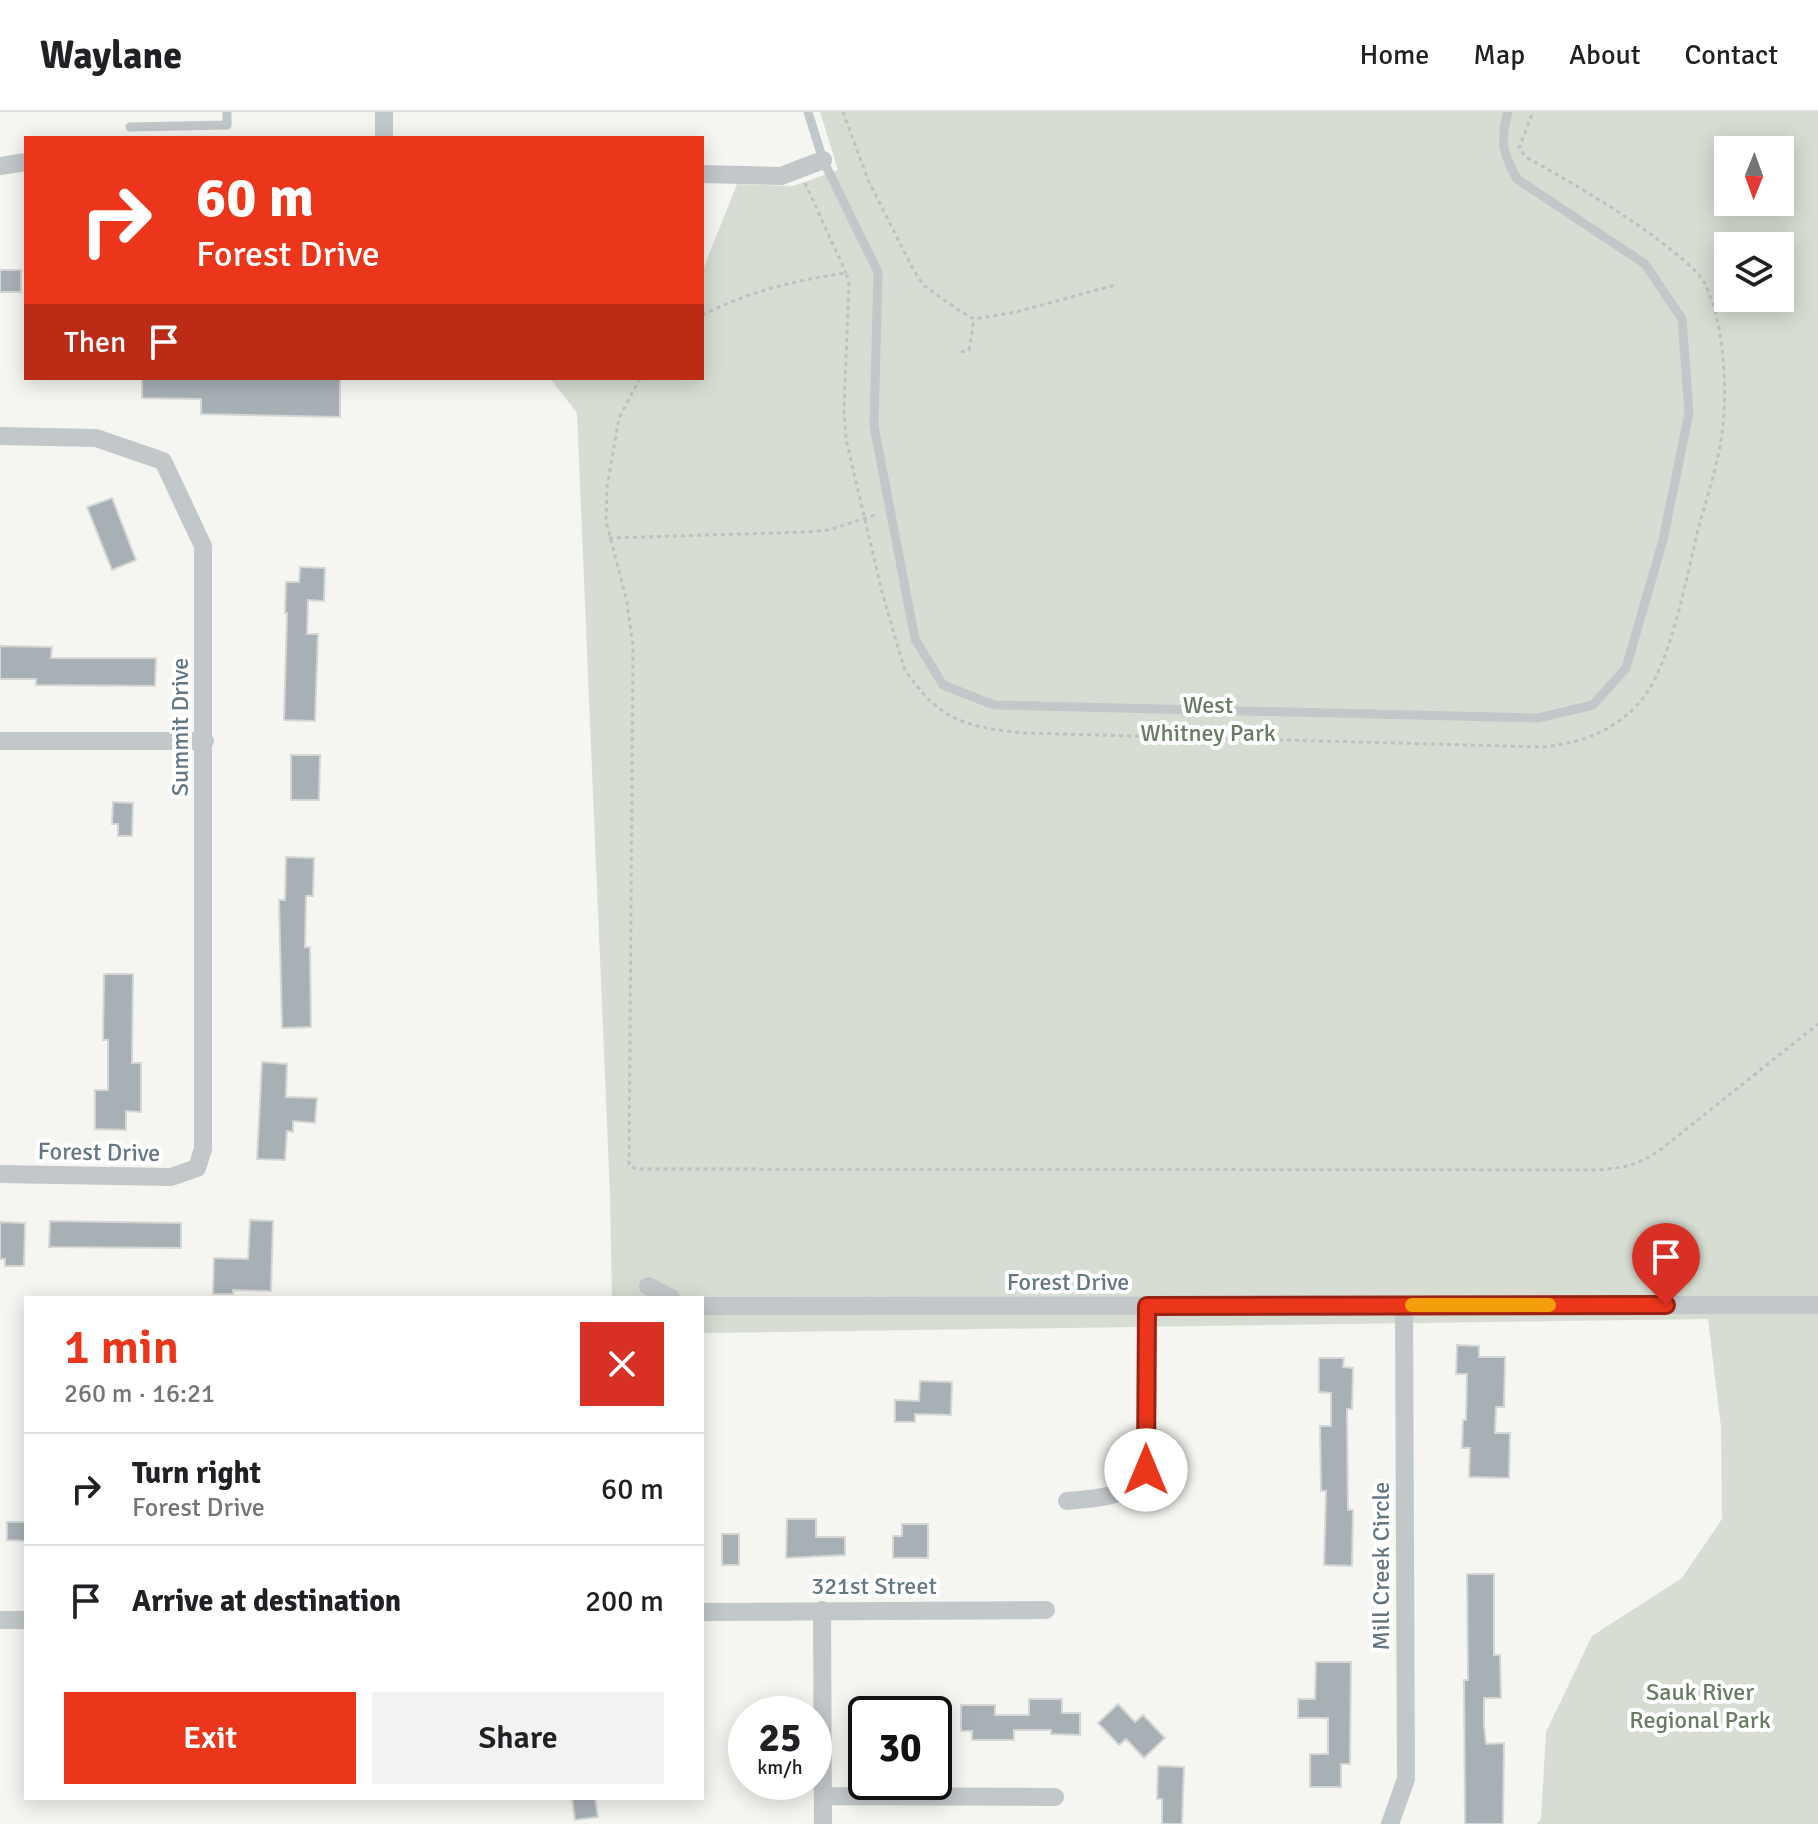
<!DOCTYPE html>
<meta charset="utf-8">
<style>
:root{--surface:#fff;--page:#f2f2f2;--text:#202124;--muted:#757577;--line:#e0e0e0;--accent:#eb361b}
body{margin:0;font-family:Signika,sans-serif;background:var(--page);color:var(--text);height:100vh;display:flex;flex-direction:column;font-size:30px;white-space:nowrap}
*{box-sizing:border-box;margin:0}
p{font-size:26px;color:var(--muted)}
.icon{flex:none;width:44px;height:44px;fill:none;stroke:currentColor;stroke-width:2;stroke-linecap:round;stroke-linejoin:round}
.map{position:relative;flex:1;overflow:hidden}
.side{position:absolute;left:24px;top:1184px;width:680px;height:504px;display:flex;flex-direction:column;background:var(--surface);border-radius:0px;box-shadow:0 4px 20px #0003}
.side>*{flex:none}
.guide{position:absolute;left:24px;top:24px;width:680px;height:244px;border-radius:0px;box-shadow:0 4px 20px #0003;background:#eb361b;color:#fff;overflow:hidden}
.needle{width:52px;rotate:181deg}
.controls{position:absolute;left:1714px;top:24px;display:grid;gap:16px}
.controls a{display:grid;place-items:center;width:80px;height:80px;border-radius:0px;background:var(--surface);box-shadow:0 4px 20px #0003;font-size:40px}
.speed{position:absolute;left:728px;top:1584px;display:flex;gap:16px;font-size:40px;font-weight:700;text-align:center}
.speed>*{display:grid;place-content:center;width:104px;height:104px;border-radius:50%;background:var(--surface);box-shadow:0 4px 20px #0003;line-height:1}
.speed small{font-size:20px;font-weight:400}
.speed .limit{border:4px solid #111;border-radius:12px;background:#fff;color:#111}
.pin{position:absolute;display:grid;place-items:center;width:68px;height:68px;color:#fff;margin:-82px -34px;border-radius:50% 50% 50% 0;rotate:-45deg;box-shadow:0 0 8px #0007}
.pin .icon{rotate:45deg}
.me{position:absolute;width:88px;margin:-44px;rotate:0deg;stroke-linejoin:round;filter:drop-shadow(0 0 6px #0008)}
.turn{display:flex;align-items:center;gap:28px;height:168px;padding:0 40px;font-size:36px}
.turn .icon{width:104px;height:104px;stroke-width:2.5}
.turn b{display:block;font-size:56px;line-height:68px}
.then{display:flex;align-items:center;height:76px;padding:0 40px;background:#0003;gap:16px;font-size:30px}
.round{display:grid;place-items:center;flex:none;width:84px;height:84px;border-radius:0px;background:var(--page)}
.overview{display:flex;align-items:center;justify-content:space-between;height:136px;padding:0 40px}
h1{font-size:48px;font-weight:600;line-height:60px;color:var(--accent)}
.cta{display:flex;gap:16px;margin-top:auto;padding:16px 40px}
.cta a{flex:1;height:92px;border-radius:0px;background:var(--accent);color:#fff;font-size:32px;font-weight:600;line-height:92px;text-align:center}
.cta a+a{background:var(--page);color:var(--text)}
ul{padding:0;list-style:none}
li{display:flex;align-items:center;gap:24px;height:112px;padding:0 40px;border-top:2px solid var(--line)}
li div{flex:1}
li b{display:block;font-size:30px}
li em{font-style:normal}
header{display:flex;align-items:center;gap:48px;box-sizing:border-box;height:112px;padding:0 40px;background:var(--surface);border-bottom:2px solid var(--line)}
header strong{font-size:38px}
nav{display:flex;gap:44px;margin-inline-start:auto;font-size:28px}
.map>svg:first-child{display:block}
</style>
<header>
<strong>Waylane</strong>
<nav><a>Home</a><a>Map</a><a>About</a><a>Contact</a></nav>
</header>
<div class="map">
<svg width="1818" height="1712" viewBox="0 0 1818 1712">
<rect width="100%" height="100%" fill="#f5f5f1"/>
<path fill="#d7ddd2" fill-rule="evenodd" d="M820,0H1818V1712H1537L1541,1707L1546,1620L1592,1524L1682,1466L1722,1407L1721,1315L1708,1207L702,1221V1186H612L610,1084L577,301L550,266H702V160L737,72L793,74L838,58ZM1728,38H1780V90H1728ZM1728,134H1780V186H1728Z"/>
<path fill="#a7b1b5" stroke="#d6d6d4" stroke-width="2" d="M0,158H21V180H0Z
M142,266H340V305L201,302V287L142,286Z
M112,386L136,448L112,458L87,395Z
M300,455L325,456L324,489L308,488L307,522H318L315,609L284,608L287,501H285L286,470H299Z
M0,534L52,535L51,546H156L155,574L36,573V567H0Z
M291,643H320L319,688H291Z
M113,690L133,691L132,724H118V712H112Z
M286,745L314,746L313,784H306L305,835H310L311,915L282,916L279,788H285Z
M104,862H133L132,951H141V1000L126,999V1018L95,1017V978H108V928H103Z
M262,950L287,952L286,985L317,986L315,1011L293,1009V1020L287,1019L285,1048L257,1047Z
M250,1108L273,1109L271,1179L233,1178V1182H213L214,1146L248,1147Z
M50,1109L181,1111V1136L49,1135Z
M0,1110L25,1111L24,1154H5V1147H0Z
M1457,1233L1479,1234V1245H1505L1504,1295H1496L1495,1321H1510L1509,1366L1469,1365L1470,1336H1462L1463,1308H1466L1467,1262H1456Z
M1319,1246H1344L1343,1255L1353,1256L1352,1297H1347L1348,1398H1353L1352,1454L1324,1453L1326,1379H1321L1320,1314H1331V1281L1319,1280Z
M920,1269L952,1270L951,1303L915,1302V1310H895V1288L919,1289Z
M787,1407H816V1425H845V1443L786,1446Z
M7,1410H26V1429L7,1428Z
M902,1412H928V1446H893V1424H902Z
M722,1422H739V1453H722Z
M1467,1462H1494V1543H1500L1501,1586H1484V1613L1486,1632L1504,1631L1503,1712H1465L1464,1568H1468Z
M1316,1550H1351L1350,1652H1341V1675H1310V1642H1328V1606H1298V1587H1315Z
M1029,1587H1062V1601H1080V1623L1051,1622V1618H1014V1628H972V1619H961V1593H995V1603H1029Z
M1118,1592L1135,1610L1143,1603L1165,1626L1144,1646L1126,1627L1119,1633L1098,1611Z
M1158,1654L1184,1655L1182,1712H1162V1687H1157Z
M572,1686H595L598,1705L575,1708Z"/>
<g fill="none" stroke-linecap="round" stroke-linejoin="round">
<path stroke="#bec0c2" stroke-width="3" stroke-dasharray="4 4" stroke-linecap="butt" d="M843,0L868,68L913,157L923,173L957,197L974,207L1016,200L1115,173
M805,71L846,161
M702,203C748,180 795,168 846,161L849,170L844,298L846,327L882,480L904,556C938,608 964,615 1024,621L1543,635C1580,631 1613,620 1639,591C1671,556 1687,461 1699,414C1708,381 1720,347 1723,313C1727,271 1724,209 1704,170C1697,158 1680,145 1669,136C1624,101 1576,73 1526,45L1519,36L1533,0
M961,240L969,238L974,207
M640,266L619,306L607,375L606,409L627,490L633,534L629,1053L636,1057L1597,1058C1623,1056 1639,1053 1660,1038L1818,912
M609,426L807,420L829,418L878,402"/>
<path stroke="#c2c7c9" stroke-width="9" d="M808,0L823,48L878,160L874,314L915,527L943,573L994,593L1538,606L1593,593L1626,556L1663,428L1689,301L1682,207L1645,152L1517,67C1502,40 1500,29 1508,0
M130,15L227,13V0"/>
<path stroke="#c2c7c9" stroke-width="18" d="M384,26V0
M0,54L26,50
M702,62L781,64L823,48
M0,324L96,326L163,349L203,434V1037L197,1056L171,1065L0,1062
M0,629H205
M648,1174L671,1186
M702,1194L1818,1193
M1067,1389C1104,1385 1121,1388 1146,1358L1147,1194
M822,1498L823,1712
M702,1500L1046,1498
M0,1508H26
M823,1684L1055,1685
M1390,1712L1406,1667L1404,1193"/>
</g>
<g fill="none" stroke-linecap="round" stroke-linejoin="round">
<defs>
<path id="route" d="M1146,1358L1147,1194L1666,1193"/>
</defs>
<use href="#route" stroke="#992312" stroke-width="20"/>
<use href="#route" stroke="#eb361b" stroke-width="14"/>
<path stroke="#f59e0b" stroke-width="14" d="M1412,1193H1549"/>
</g>
<g text-anchor="middle" stroke-width="8" stroke-linejoin="round" paint-order="stroke">
<g font-size="24" fill="#697b62" stroke="#fff">
<text x="1208" y="601">West<tspan x="1208" dy="28">Whitney Park</tspan></text>
<text x="1700" y="1588">Sauk River<tspan x="1700" dy="28">Regional Park</tspan></text>
</g>
<g font-size="24" fill="#637884" stroke="#fff">
<text transform="translate(180 615) rotate(-90)" y="8">Summit Drive</text>
<text transform="translate(99 1040) rotate(1)" y="8">Forest Drive</text>
<text x="1068" y="1178">Forest Drive</text>
<text transform="translate(1381 1454) rotate(-90)" y="8">Mill Creek Circle</text>
<text x="874" y="1482">321st Street</text>
</g>
</g>
</svg>
<div class="controls">
<a><svg class="needle" viewBox="-14 -14 28 28"><path d="M0-13l5 13h-10z" fill="#e53935"/><path d="M0 13l5-13h-10z" fill="#757577"/></svg></a>
<a><svg class="icon" aria-label="layers" viewBox="0 0 24 24"><path d="M12 4l9 5-9 5-9-5zM3 14l9 5 9-5"/></svg></a>
</div>
<div class="speed"><div>25<small>km/h</small></div><div class="limit">30</div></div>
<div class="pin" style="left:1666px;top:1193px;background:#d93025"><svg class="icon" aria-label="arrive" viewBox="0 0 24 24"><path d="M6 21V4h12l-3 4 3 4H6"/></svg></div>
<svg class="me" style="left:1146px;top:1358px" viewBox="-20 -20 40 40"><circle r="19" fill="#fff"/><path d="M0-13L10 11 0 6-10 11z" fill="#eb361b"/></svg>
<div class="guide">
<div class="turn"><svg class="icon" aria-label="right" viewBox="0 0 24 24"><path d="M7 20v-9h11M14 6l5 5-5 5"/></svg><div><b>60 m</b>Forest Drive</div></div>
<div class="then">Then<svg class="icon" aria-label="arrive" viewBox="0 0 24 24"><path d="M6 21V4h12l-3 4 3 4H6"/></svg></div>
</div>
<section class="side">
<div class="overview"><div><h1>1 min</h1><p>260 m · 16:21</p></div><a class="round" style="background:#d93025;color:#fff"><svg class="icon" aria-label="close" viewBox="0 0 24 24"><path d="M6 6l12 12M18 6L6 18"/></svg></a></div>
<ul>
<li><svg class="icon" aria-label="right" viewBox="0 0 24 24"><path d="M7 20v-9h11M14 6l5 5-5 5"/></svg><div><b>Turn right</b><p>Forest Drive</p></div><em>60 m</em></li>
<li><svg class="icon" aria-label="arrive" viewBox="0 0 24 24"><path d="M6 21V4h12l-3 4 3 4H6"/></svg><div><b>Arrive at destination</b></div><em>200 m</em></li>
</ul>
<div class="cta"><a>Exit</a><a>Share</a></div>
</section>
</div>
